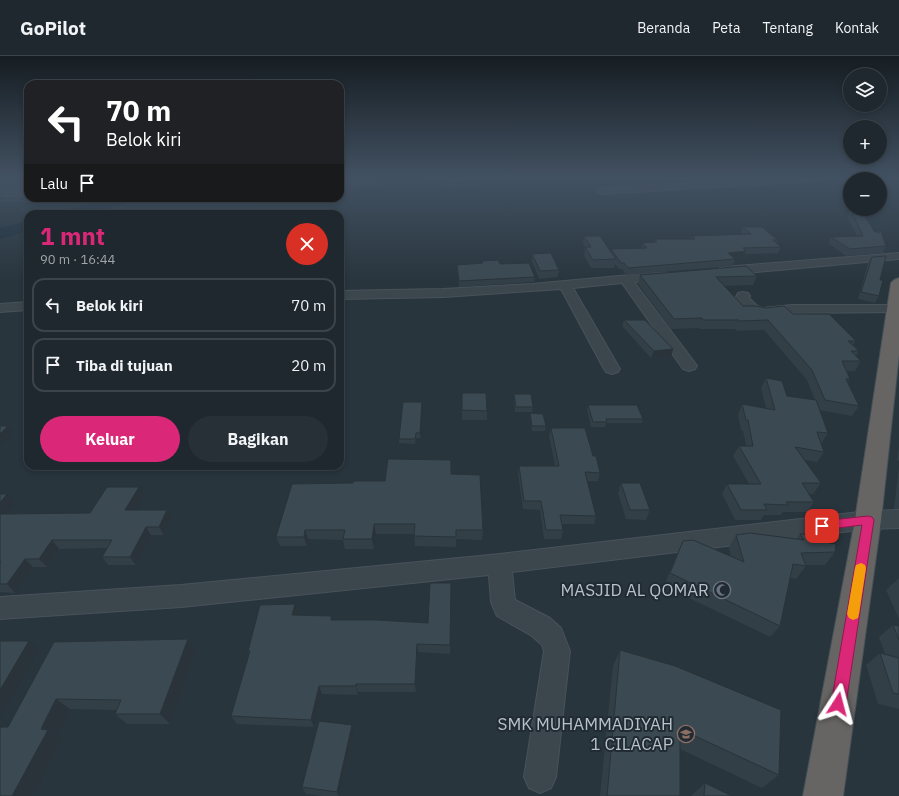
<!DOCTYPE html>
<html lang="id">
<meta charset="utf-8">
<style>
:root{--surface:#1e282e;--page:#263036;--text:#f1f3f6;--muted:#a1a6aa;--line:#3c444a;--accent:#db2777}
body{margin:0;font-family:"IBM Plex Sans",sans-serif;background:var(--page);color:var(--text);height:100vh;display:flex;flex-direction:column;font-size:15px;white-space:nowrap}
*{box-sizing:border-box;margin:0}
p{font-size:13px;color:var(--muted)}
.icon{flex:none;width:22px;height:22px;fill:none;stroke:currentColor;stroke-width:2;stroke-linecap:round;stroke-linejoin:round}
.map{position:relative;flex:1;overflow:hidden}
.panel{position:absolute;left:24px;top:154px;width:320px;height:260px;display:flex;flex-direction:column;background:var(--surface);border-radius:12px;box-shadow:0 2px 6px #0003,0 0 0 1px var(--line)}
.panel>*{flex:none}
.hud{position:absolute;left:24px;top:24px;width:320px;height:122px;border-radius:12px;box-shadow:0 2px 6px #0003,0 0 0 1px var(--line);background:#202124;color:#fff;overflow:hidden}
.controls{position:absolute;left:843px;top:12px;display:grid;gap:8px}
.controls a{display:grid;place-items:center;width:44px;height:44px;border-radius:50%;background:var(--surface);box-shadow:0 2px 6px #0003,0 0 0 1px var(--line);font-size:20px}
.pin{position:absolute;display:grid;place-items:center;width:34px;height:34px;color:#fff;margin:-17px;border-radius:8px;box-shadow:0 2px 6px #0006}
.me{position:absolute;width:44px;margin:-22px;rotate:9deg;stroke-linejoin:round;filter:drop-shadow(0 0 3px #0008)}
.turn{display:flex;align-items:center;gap:14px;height:84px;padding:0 16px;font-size:18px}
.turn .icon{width:52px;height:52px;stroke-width:2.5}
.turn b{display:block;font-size:28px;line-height:34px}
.then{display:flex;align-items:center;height:38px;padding:0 16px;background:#0003;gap:8px;font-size:15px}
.round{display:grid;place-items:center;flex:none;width:42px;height:42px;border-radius:21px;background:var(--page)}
.summary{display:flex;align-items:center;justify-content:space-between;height:68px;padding:0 16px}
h1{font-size:24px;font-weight:800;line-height:30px;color:var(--accent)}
.cta{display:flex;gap:8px;margin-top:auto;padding:8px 16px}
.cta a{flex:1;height:46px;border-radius:24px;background:var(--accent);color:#fff;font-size:16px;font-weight:800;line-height:46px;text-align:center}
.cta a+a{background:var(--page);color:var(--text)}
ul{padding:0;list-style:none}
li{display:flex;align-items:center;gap:12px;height:54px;margin:0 8px 6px;padding:0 8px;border:2px solid var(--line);border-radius:12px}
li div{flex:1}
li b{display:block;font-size:15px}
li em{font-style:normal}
header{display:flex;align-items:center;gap:24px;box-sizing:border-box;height:56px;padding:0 20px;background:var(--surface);border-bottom:1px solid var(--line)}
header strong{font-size:19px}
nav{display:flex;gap:22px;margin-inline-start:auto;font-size:14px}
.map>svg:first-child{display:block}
</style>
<header>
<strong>GoPilot</strong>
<nav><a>Beranda</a><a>Peta</a><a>Tentang</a><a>Kontak</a></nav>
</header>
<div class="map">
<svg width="899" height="740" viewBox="0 0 899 740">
<rect width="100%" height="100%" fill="#28353d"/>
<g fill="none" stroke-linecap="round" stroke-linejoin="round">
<path fill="#1d2d3a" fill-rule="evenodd" d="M110,142H136L134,145L89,158H63L65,154Z
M28,165V175L0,183V172Z"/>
<defs>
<path id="minor" d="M343,122H365C360,126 348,126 343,122Z
M773,122H822L818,125L601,138L596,135L601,132Z
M899,197V203L724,219L720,218L718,215L720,212L724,211Z
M663,216L667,217L669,220L667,223L634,226L695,307L697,310L695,313L689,315L683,313L622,227L573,232L620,313L618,316L612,318L606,316L604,313L561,233L443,241L340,243V235L443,233L532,228Z
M743,236L748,237L750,240L749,242L757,250L763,252L792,249H896L899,250V256L792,257L762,260L747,256L735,243L738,237Z
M28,246V254L0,256V248Z
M899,454V472L868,473L512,516L515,544L550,562L561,572L570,595L556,721L551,732L540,737L529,732L524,721L544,595L542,589L532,580L497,560L491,546L489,519L181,551L0,563V541L181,529L500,498L868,455Z"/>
<path id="trunk" d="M899,222V298L881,464L843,740H803L855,464L891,227L894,224Z"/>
</defs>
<use href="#minor" stroke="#48525a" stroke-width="2"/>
<use href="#trunk" stroke="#475158" stroke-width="2"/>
<use href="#minor" fill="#3c464d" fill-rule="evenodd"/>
<use href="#trunk" fill="#666564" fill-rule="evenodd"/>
</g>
<path fill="#333f47" d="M0,122L28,142H101L95,146H0Z
M340,122L350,123L487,122L486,129L447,131V129H431L430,127L383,129V130L340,131Z
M851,154L874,175L878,176L880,172L886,190L883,197L846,200L828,187L831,181L857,180L847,161Z
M743,171L778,184L777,188L781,191L778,197L745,198L744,201L734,202L735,203L733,210L626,219L622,213H619L615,208L614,212H591L584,199L585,191L583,188L584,180L611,196V193L641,192L642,187L654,186V183H691L692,180L742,178L741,177Z
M532,198L559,214L558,221L539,223L532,205Z
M872,201L880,224L879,240L875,247L858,243L868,207Z
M482,205L500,208L535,221L534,226L459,231L457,215V209L482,207Z
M640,219L757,220L753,229L724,230L743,250L793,258L856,285L853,289L859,295L856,300L861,305L855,315H846L850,323L848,326L859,350L852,360L819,354L828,377L821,388L824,396L817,406L804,404L821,427L813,438H809L814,446L807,456H783L781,459H764L761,464H735L722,438L727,428H749L733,400L739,390H746L743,375L741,374L738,359L742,348L766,352L761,332L766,322L787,340L815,344L807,324L764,274L736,275L735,273H700L699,272L671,273L638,228Z
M624,264L673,293L671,300L651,302L622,270Z
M462,337L487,355V364H462Z
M514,338L533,351L532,356H515L514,343Z
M422,346L421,382H416L415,388L399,387V383Z
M588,349L643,363L642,367H606L605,371H591L587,353Z
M530,357L546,370L545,375H532L530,362Z
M551,372L593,400L600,417L598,425H587L596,460L594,468H562L563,474L561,483H544L540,454L523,453L518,418L519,410H555L549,380Z
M899,391V405L897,404Z
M899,410V453H894Z
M451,418L483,474L482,484L456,483V491L415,490L414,478H376L374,493H345L343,484L308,483L307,490H280L276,481L353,427L385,425Z
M621,427L650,454L646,464L626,463L618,437Z
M0,438L15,447L6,458L90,457L144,439L135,454H167L172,463L164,479H151L136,509H108L102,501L107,492L59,493L47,511H33L15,537L0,536Z
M800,478L835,496L825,509H805L806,510L796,523L790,522L780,570L770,581L664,530L677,498L683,485L731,501L729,491L736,479L796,483Z
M899,522V563L886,534Z
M451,527L450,598L418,596L416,636H358V639L322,638L314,671L237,668L231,660L249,598L248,595L295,548L298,557V559L331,560L332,564L428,567Z
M893,569L899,570V653L878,648L866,609L880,597L885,598L879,581Z
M54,586L196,594L170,668H127L115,658L117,654L70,653L57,680L62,684L33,740H0L8,671Z
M620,594L779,719L762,732L680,693V740H600L613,610Z
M354,676L340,740H322L306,738L302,731Z
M705,727L732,740H692V739Z"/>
<path fill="#293339" d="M93,142H101L95,146Z
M746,195L744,201L726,203L728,197Z
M673,293L671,300L651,302L654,295Z
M422,346L423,351L421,382L420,377Z
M8,370L13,376L0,390V378Z
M139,431L144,439L131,463L125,454Z
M7,438L15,447L0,466V447Z
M167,454L172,463L164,479L159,471Z
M374,468L376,478L374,493L372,483Z
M146,471L151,479L136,509L130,501Z
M305,474L308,483L307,490L304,481Z
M52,484L59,493L47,511L39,503Z
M25,503L33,511L15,537L7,528Z
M295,548L298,557L296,568L292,559Z
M188,583L196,594L170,668L160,658Z
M29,585L39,593L0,661V634Z
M417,588L418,596L416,636L415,628Z
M356,628L358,636V639L356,630Z
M319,630L322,638L314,671L311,664Z
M56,643L70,653L57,680L62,684L33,740H12L41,673Z
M352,669L354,676L340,740H339L337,736Z"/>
<path fill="#3b4952" stroke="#293339" d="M0,122H28V142H93H0Z
M340,122L350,123L360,122H487H485L486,125L447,127V125L431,126L430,123L383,125V127H340Z
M853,153H861L874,175L879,177L880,172L886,190L850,193L831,181L863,180L851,154Z
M743,171H762L778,184H773L781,191L743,192L746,195L728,197L735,203L628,212L624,207H621L611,193L647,192L642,187L657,186L654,183H695L692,180L751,178Z
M584,180H600L616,203L593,204L585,191H591Z
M551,197L559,214L540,215L532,198Z
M886,200L880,224H883L879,240L861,236L872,201Z
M498,204L500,208L529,207L535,221L459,225L457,209L483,207L482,205Z
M746,210L757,220L716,221L743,250H756L766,252L784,250L793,258H829L856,285H848L859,295H851L861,305H842L850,323H846L859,350L825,344L812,314L768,264L740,265L739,264H703L702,262L674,263L640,219Z
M624,264H645L673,293L654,295Z
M766,322L782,325L787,340L816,344L828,377L817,376L824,396L795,391L821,427H802L814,446H786L788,449L764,448L767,454H741L727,428H761L739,390H753L748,364H746L742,348L775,354Z
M462,337H486L487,355L462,354Z
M514,338H531L533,351H516Z
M403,346H422L420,377H416L415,383H399Z
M588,349H637L643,363H606L607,366H593Z
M530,357L543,358L546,370H532Z
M0,370H8L0,378Z
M551,372H585L593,400H596L600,417L585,416L596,460L560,459L563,474H546L541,445H524L519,410H559Z
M388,403L451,404V418L480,419L483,474H456V481L414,480L415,468H374L372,483H343L345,474H305L304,481H276L292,428L353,427L354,425H385Z
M621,427H640L650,454H630Z
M107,431H139L125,454H167L159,471H146L130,501H102L112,484H52L39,503H25L7,528H0V507L1,506H0V458L90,457Z
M0,438H7L0,447Z
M750,477L804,484L800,478H823L829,487L836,488L835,496L801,497L806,510L793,508L780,570L670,517L683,485L693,484L744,506L736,479Z
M430,527H451L450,589L417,588L415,628H356V630H319L311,664L231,660L250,595H248L260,549L295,548L292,559L331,560V564H376L428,567Z
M893,569L899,570V584Z
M188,583L160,658H115L121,644L56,643L41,673L48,674L12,740H0V673L1,671H8L54,586Z
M0,585H29L0,634Z
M620,594L675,610L781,654L779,719L680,673V740H607Z
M880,597L899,602V638L893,637Z
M319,665L352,669L337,736L302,731Z
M705,727L732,740H704Z"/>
<linearGradient id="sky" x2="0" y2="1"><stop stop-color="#161d22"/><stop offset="0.54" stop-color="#425162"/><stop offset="1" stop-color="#425162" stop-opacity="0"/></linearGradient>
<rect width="899" height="226" fill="url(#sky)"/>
<path fill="#db2777" stroke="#8e194d" d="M868,460L872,461L874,464L846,648L843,653L838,655L833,653L831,648L862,469L822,474L819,473L817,470L819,466L822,465Z"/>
<path fill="#f59e0b" d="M861,507L865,509L866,512L859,558L858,562L853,564L849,562L847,558L855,512L856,509Z"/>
<defs>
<symbol id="mosque-ring" viewBox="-11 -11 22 22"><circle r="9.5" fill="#212b33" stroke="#6b7280" stroke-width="1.5"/><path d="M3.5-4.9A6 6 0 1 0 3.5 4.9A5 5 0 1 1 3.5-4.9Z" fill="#6b7280"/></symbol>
<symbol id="school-ring" viewBox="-11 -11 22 22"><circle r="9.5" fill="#212b33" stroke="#8d6e63" stroke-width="1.5"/><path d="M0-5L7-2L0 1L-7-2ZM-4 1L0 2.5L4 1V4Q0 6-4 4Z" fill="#8d6e63"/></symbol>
</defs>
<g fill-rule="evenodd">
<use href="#mosque-ring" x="712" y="524" width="20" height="20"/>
<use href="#school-ring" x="676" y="668" width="20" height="20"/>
</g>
<g text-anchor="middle" stroke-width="4" stroke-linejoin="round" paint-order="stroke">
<g font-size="17" fill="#b8c1c8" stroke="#212b33" text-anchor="end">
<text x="709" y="540">MASJID AL QOMAR</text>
<text x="673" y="674">SMK MUHAMMADIYAH<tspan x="673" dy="20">1 CILACAP</tspan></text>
</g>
</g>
</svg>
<div class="controls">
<a><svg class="icon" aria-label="layers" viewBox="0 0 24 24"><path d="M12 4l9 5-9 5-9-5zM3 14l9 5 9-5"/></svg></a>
<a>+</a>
<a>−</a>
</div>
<div class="pin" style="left:822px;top:470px;background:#d93025"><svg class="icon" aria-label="arrive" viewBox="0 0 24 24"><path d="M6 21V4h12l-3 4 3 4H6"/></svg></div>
<svg class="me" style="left:838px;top:648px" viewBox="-20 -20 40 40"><path d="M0-17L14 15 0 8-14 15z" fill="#db2777" stroke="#fff" stroke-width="4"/></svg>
<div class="hud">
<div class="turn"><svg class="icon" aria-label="left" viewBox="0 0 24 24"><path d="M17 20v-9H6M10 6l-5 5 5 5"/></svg><div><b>70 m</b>Belok kiri</div></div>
<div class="then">Lalu<svg class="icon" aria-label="arrive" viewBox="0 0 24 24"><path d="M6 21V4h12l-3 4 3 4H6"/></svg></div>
</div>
<section class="panel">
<div class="summary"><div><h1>1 mnt</h1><p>90 m · 16:44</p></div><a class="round" style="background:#d93025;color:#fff"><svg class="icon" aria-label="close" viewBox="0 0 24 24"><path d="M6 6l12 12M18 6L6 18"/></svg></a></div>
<ul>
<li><svg class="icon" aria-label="left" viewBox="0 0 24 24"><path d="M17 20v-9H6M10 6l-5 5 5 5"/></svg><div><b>Belok kiri</b></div><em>70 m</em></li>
<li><svg class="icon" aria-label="arrive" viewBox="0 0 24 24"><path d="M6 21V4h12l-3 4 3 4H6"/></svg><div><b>Tiba di tujuan</b></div><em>20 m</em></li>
</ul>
<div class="cta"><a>Keluar</a><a>Bagikan</a></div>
</section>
</div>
